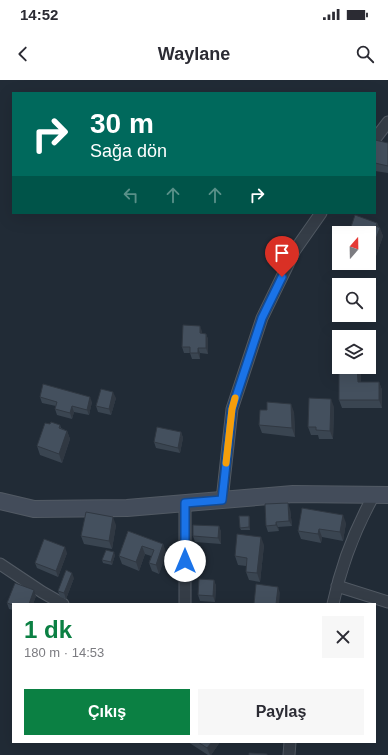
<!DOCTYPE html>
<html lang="tr">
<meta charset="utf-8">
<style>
:root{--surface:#fff;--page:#f7f7f7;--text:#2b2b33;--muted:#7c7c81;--accent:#0b8043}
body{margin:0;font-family:Arial,sans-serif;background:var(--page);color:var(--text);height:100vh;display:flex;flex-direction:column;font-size:15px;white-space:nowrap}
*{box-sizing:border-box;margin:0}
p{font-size:13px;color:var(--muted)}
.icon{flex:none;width:22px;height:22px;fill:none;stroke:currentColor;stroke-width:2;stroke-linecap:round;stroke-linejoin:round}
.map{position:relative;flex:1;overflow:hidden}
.details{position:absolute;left:12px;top:523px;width:364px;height:140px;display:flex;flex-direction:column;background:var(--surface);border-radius:0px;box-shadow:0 4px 16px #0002}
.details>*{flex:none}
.top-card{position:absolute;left:12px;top:12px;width:364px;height:122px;border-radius:0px;box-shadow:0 4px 16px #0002;background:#00695c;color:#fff;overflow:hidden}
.needle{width:26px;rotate:20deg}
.tools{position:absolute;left:332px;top:146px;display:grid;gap:8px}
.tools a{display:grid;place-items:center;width:44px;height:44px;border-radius:0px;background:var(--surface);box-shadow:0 4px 16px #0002;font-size:20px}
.pin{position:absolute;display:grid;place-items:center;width:34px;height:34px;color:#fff;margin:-41px -17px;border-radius:50% 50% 50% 0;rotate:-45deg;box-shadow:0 0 4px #0007}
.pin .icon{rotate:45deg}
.me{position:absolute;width:44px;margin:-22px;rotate:0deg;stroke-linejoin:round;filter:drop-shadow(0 0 3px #0008)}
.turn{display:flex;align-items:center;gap:14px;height:84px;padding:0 12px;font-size:18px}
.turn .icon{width:52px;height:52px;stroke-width:2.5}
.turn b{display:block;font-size:28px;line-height:34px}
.lanes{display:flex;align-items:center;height:38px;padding:0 12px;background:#0003;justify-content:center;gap:20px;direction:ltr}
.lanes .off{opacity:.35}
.round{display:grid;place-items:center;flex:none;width:42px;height:42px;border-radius:0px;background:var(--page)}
.summary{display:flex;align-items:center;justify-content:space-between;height:68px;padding:0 12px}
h1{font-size:24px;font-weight:600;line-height:30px;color:var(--accent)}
.primary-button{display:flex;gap:8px;margin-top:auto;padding:8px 12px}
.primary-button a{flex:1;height:46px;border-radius:0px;background:var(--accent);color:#fff;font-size:16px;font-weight:600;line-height:46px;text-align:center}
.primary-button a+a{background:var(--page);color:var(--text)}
.status{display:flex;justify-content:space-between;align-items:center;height:28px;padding:0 20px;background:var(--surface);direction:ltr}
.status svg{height:11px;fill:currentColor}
header{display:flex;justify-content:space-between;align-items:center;height:52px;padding:0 12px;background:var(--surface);font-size:18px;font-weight:600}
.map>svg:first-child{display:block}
</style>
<div class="status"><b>14:52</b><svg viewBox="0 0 49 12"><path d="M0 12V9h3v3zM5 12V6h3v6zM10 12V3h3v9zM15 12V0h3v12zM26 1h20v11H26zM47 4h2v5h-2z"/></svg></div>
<header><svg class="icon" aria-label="back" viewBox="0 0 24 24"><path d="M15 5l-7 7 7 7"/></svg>Waylane<svg class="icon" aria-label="search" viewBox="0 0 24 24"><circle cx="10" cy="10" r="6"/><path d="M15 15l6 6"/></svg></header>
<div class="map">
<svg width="388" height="675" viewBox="0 0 388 675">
<rect width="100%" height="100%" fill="#212b36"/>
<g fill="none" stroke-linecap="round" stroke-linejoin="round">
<defs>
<path id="street" d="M375,59L388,42
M222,420L232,329L262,238L295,170L321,133
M0,484L42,512L63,524
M337,506L388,522
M185,524V423
M333,524C341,486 355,449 374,415
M289,675L290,662"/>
<path id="secondary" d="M0,421L34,429L127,428L293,414L388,415"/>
</defs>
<use href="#street" stroke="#525a64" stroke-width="13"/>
<use href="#secondary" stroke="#525a64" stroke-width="18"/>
<use href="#street" stroke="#353d47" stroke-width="11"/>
<use href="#secondary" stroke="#434c5a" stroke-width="16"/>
</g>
<path fill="#3a4551" d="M375,60L388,63V93L375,91Z
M377,143L383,156L376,176L369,173V153Z
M202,251V253L206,254L208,259V274L200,273V279H192L190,273H184L182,267Z
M339,287H358L361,294V302H379L382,310V328H342L339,320Z
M40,317L92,322L89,335L74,332L72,339L57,335L55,329L56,326L42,323Z
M116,318L111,335L98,332L96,326Z
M334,327L333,359H319L318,355H311L308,347Z
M267,330L294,332L295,357L262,353L259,345Z
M50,344L60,345L61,348L67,351L70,359L62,383L40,375L37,366Z
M181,352L183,358L180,373L156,368L154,362Z
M290,429L292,446L278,447L279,451L268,452L266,446Z
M249,436L250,439V450H241L240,448Z
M346,443L343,461L322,457L321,463L301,459L298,451Z
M116,445L112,469L84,464L81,456Z
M219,446L221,452V464L195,462L193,456Z
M128,451L163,464L166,473L159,494L152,491L149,483L151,476L145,474L139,491L122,484L119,476Z
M264,465L260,502L249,500L246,492V486L238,485L235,476Z
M67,473L58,497L37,488L35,483Z
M115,475L112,485L103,483L102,480Z
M74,498L66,519L60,517L58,511Z
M214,500L216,506L215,522L200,521L198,515Z
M36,516L33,524H13V530L9,529L7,523Z
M188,662H220L211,675H208Z"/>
<path fill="#303842" d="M377,143L380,149V148L383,156L376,176L373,167L376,146Z
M200,246L202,251V259L200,253Z
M206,254L208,259V274L206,268Z
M198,268L200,273V279L198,273Z
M357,287H358L361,294V310L358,302Z
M379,302L382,310V328L379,320Z
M113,312L116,318L111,335L109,329Z
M90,317L92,322L89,335L87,330Z
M331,319L334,327L333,359L330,351Z
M291,324L294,332L295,357L292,348Z
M72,326L74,332L72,339L70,333Z
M67,351L70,359L62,383L59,374Z
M181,352L183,358L180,373L178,368Z
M288,423L290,429L292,446L289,441Z
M343,435L346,443L343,461L340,452Z
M249,436L250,439V450L249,447Z
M113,437L116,445L112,469L109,461Z
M276,442L278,447L279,451L276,445Z
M219,446L221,452V464L218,458Z
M319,449L322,457L321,463L318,454Z
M261,457L264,465L260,502L257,493Z
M163,464L166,473L159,494L156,485Z
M142,466L145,474L139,491L136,482Z
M65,467L67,473L58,497L56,491Z
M114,472L115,475L112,485L111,482Z
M72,493L74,498L66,519L64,513Z
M214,500L216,506L215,522L213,516Z
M278,507L280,513L279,524H276Z
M34,510L36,516L33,524H29Z
M212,662H220L211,675H210L207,668Z"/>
<path fill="#44505e" stroke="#303842" d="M375,60L388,63V86L375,83Z
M355,135L377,143L376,146L380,148L373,167L369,166V153H349Z
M183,245L200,246V253L206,254V268H198V273H190V267H182Z
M339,287H357L358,302H379V320H339Z
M43,304L90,317L87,330L72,326L70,333L55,329L57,322L40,317Z
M101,309L113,312L109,329L96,326Z
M309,318L331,319L330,351L316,350V347H308Z
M267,322L291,324L292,348L259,345L260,330H267Z
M51,342L60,345L59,348L67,351L59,374L37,366L45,343L50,344Z
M157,347L181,352L178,368L154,362Z
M288,423L289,441L276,442V445L266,446L265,424Z
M302,428L343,435L340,452L319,449L318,454L298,451Z
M86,432L113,437L109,461L81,456Z
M239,436H249V447L240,448Z
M193,445L219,446L218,458L193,456Z
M128,451L163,464L156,485L149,483L154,470L142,466L136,482L119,476Z
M237,454L261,457L257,493L246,492L247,478L235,476Z
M44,459L65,467L56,491L35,483Z
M106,470L114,472L111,482L102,480Z
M66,490L72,493L64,513L58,511Z
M199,499L214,500L213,516L198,515Z
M15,503L34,510L29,524H13V525L7,523Z
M256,504L278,507L276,524H254Z
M198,662H212L207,668Z
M249,673L267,674V675H249Z"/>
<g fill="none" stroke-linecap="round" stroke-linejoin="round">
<defs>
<path id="route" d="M185,481V423L222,420L232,329L262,238L282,197"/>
</defs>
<use href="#route" stroke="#114b97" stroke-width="10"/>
<use href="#route" stroke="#1a73e8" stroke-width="7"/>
<path stroke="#f59e0b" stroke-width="7" d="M226,383L232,329L235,318"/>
</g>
</svg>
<div class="tools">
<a><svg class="needle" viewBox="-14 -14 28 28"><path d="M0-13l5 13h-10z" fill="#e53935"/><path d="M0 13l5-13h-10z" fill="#7c7c81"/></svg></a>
<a><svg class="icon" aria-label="search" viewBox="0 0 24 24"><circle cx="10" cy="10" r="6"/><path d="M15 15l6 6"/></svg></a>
<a><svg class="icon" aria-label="layers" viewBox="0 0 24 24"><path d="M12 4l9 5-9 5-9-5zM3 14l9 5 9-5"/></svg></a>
</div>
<div class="pin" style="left:282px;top:197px;background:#d93025"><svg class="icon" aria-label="arrive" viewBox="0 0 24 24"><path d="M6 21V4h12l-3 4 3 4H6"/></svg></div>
<svg class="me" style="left:185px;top:481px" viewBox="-20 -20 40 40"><circle r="19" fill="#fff"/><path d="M0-13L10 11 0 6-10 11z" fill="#1a73e8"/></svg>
<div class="top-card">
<div class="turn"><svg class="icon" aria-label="right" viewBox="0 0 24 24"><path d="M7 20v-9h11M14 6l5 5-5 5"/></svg><div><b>30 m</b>Sağa dön</div></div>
<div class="lanes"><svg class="icon off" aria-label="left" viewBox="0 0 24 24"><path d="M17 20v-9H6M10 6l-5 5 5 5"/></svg><svg class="icon off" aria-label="ahead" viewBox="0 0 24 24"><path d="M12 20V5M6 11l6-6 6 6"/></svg><svg class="icon off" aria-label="ahead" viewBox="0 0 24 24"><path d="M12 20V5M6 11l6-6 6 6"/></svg><svg class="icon" aria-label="right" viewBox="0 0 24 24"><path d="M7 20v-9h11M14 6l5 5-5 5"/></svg></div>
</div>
<section class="details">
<div class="summary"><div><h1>1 dk</h1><p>180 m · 14:53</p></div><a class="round"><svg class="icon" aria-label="close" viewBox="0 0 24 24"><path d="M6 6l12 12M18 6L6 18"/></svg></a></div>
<div class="primary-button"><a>Çıkış</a><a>Paylaş</a></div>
</section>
</div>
